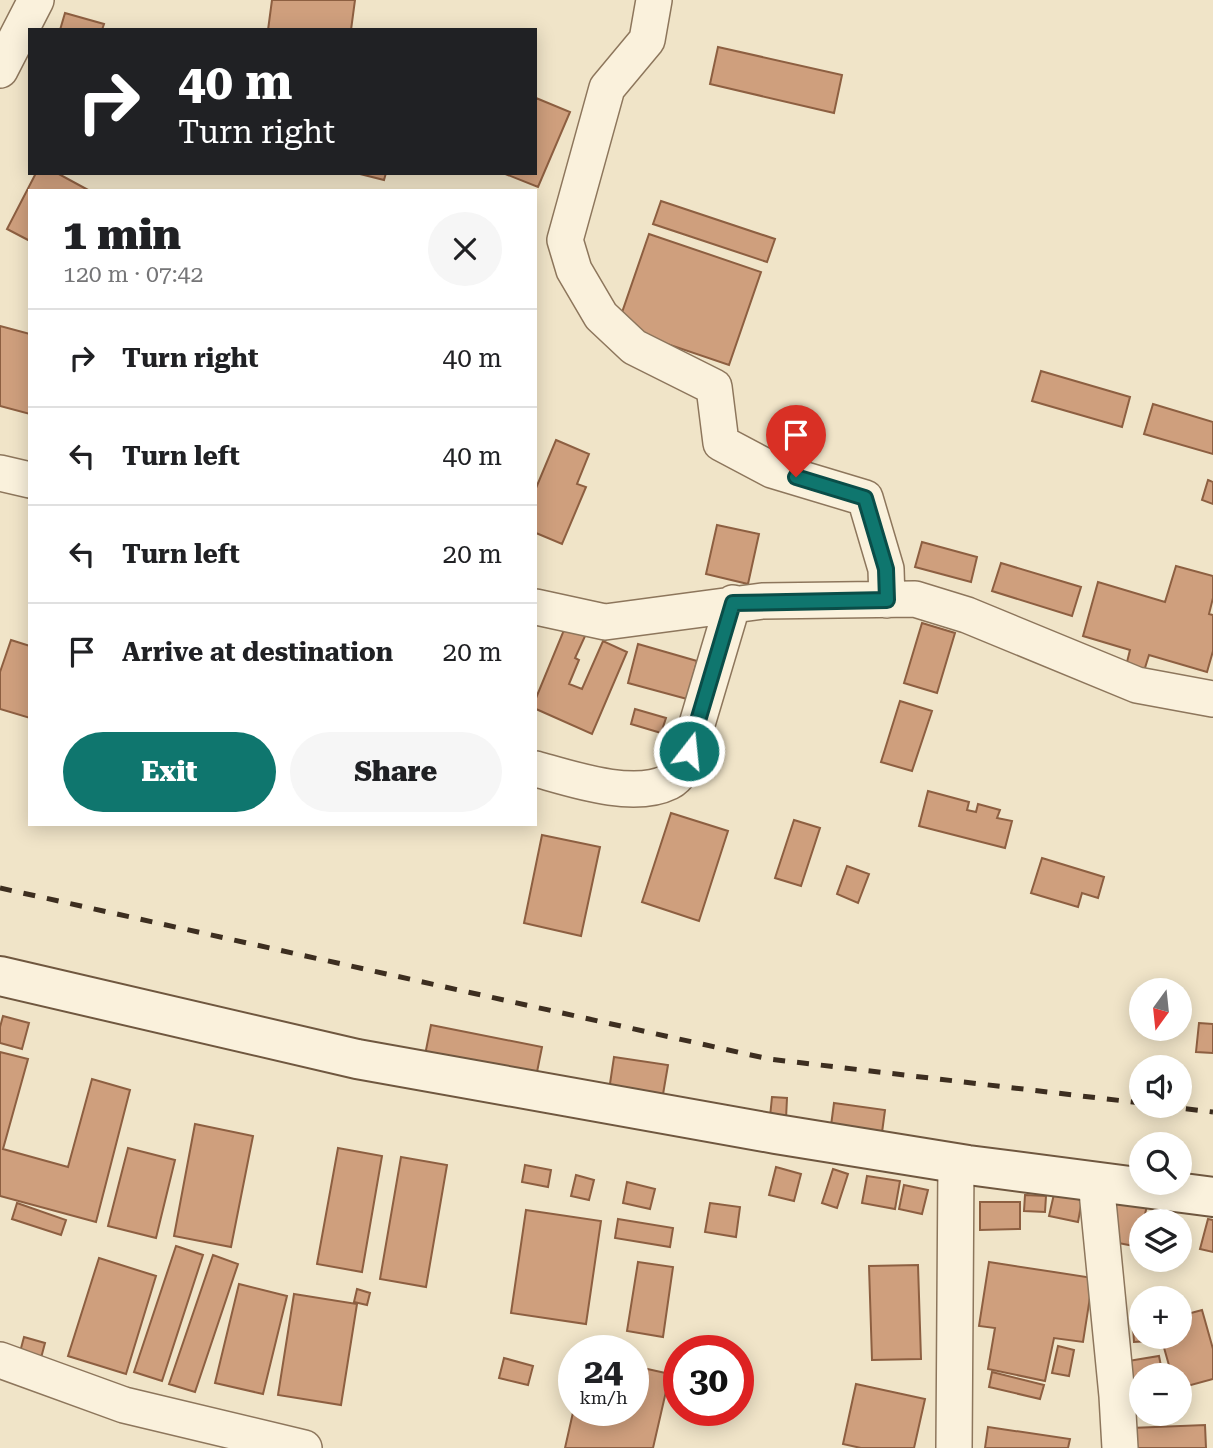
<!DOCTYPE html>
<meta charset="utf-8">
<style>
:root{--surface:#fff;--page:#f6f6f6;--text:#202124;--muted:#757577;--line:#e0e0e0;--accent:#0f766e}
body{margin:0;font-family:"Roboto Serif",serif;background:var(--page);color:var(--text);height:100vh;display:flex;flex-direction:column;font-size:26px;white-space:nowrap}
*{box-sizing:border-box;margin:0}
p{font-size:23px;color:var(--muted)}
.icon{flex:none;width:38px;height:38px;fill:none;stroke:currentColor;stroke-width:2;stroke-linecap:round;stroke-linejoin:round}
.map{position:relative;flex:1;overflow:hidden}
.side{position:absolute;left:28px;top:189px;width:509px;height:637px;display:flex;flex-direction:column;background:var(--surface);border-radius:0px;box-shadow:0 4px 18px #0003}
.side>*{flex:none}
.guide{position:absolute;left:28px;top:28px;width:509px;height:147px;border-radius:0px;box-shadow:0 4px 18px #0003;background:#202124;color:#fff;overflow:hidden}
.needle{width:46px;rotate:195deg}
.fabs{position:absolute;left:1129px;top:978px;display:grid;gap:14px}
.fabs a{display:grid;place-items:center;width:63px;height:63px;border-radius:50%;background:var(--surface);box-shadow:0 4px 18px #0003;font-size:35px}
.speed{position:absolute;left:558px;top:1335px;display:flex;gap:14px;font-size:35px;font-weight:700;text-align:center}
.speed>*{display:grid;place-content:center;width:91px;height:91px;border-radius:50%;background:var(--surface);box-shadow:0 4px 18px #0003;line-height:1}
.speed small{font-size:18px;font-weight:400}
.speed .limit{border:10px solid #d22;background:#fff;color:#111}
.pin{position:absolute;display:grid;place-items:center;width:60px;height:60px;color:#fff;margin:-72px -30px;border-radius:50% 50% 50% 0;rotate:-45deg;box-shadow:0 0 7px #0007}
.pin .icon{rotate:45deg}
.me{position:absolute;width:77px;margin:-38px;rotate:16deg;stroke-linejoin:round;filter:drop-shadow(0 0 5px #0008)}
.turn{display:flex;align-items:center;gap:24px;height:147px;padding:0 35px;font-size:32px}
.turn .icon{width:91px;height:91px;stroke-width:2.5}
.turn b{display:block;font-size:49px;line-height:60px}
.round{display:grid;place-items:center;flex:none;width:74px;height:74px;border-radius:37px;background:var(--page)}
.summary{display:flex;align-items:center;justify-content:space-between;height:119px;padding:0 35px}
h1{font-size:42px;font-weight:800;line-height:52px}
.action{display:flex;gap:14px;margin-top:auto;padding:14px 35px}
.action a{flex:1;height:80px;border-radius:42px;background:var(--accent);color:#fff;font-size:28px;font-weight:800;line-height:80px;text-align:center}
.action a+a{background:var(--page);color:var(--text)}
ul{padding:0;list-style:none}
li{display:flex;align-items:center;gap:21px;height:98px;padding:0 35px;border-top:2px solid var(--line)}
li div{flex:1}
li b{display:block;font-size:26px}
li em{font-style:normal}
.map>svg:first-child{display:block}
</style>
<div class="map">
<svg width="1213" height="1448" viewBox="0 0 1213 1448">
<rect width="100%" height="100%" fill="#f0e4c8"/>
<path fill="#cf9f7d" stroke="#8d5f41" stroke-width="2" d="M272,0H355L351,30H268Z
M65,13L104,24L102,30H60Z
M718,47L842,75L834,113L710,84Z
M536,98L570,112L538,187L503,173H536Z
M36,173H57L90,191H30V241L7,229Z
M356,173H386L384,180Z
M661,201L775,239L767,262L653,224Z
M649,234L761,272L729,365L617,327Z
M0,326L30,334V414L0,406Z
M1041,371L1130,397L1122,427L1032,401Z
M1153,404L1213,422V454L1144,434Z
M556,440L589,454L577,484L586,487L562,544L536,533V488Z
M1208,480L1213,482V504L1202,500Z
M717,525L759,534L748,584L706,574Z
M922,542L977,557L971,582L915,567Z
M1001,563L1081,587L1072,616L992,591Z
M1176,566L1213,576V598L1209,614L1213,615V651L1207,672L1149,655L1144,671L1126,666L1130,650L1083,636L1098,582L1165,602Z
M922,623L955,633L937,693L904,683Z
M566,625L586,634L575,658L579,660L569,684L582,689L603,641L627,652L592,734L536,709V698Z
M11,640L30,646V718L0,709V672Z
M638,644L697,661L687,699L628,683Z
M900,701L932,711L912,771L881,762Z
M635,709L666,718L661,733L631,724Z
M928,791L969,802L967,810L976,812L978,804L1000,810L997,818L1012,821L1005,848L919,826Z
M671,813L728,831L699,921L642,902Z
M794,820L820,828L801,886L775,878Z
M542,835L600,847L581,936L524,923Z
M1042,858L1104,877L1098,898L1082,893L1078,907L1031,893Z
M847,866L869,874L858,903L837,894Z
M3,1016L29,1023L22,1049L0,1043V1027Z
M1199,1023L1213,1024V1053L1196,1052Z
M431,1025L542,1047L536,1077L425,1055Z
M0,1052L28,1059L3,1149L68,1167L92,1079L130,1090L96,1222L0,1196Z
M614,1057L668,1065L661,1106L608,1097Z
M772,1097L787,1098L786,1119L770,1117Z
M834,1103L885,1110L881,1140L830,1133Z
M195,1124L253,1136L231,1247L174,1236Z
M128,1148L175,1160L156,1238L108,1226Z
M338,1148L382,1156L362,1272L317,1264Z
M401,1157L447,1165L426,1287L380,1279Z
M525,1165L551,1170L548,1187L522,1182Z
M776,1167L801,1174L794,1201L769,1195Z
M833,1169L848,1174L837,1208L822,1203Z
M576,1175L594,1180L589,1200L571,1196Z
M867,1176L900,1181L895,1209L862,1203Z
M627,1182L655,1189L650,1209L623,1203Z
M904,1185L928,1190L922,1214L899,1209Z
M1054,1194L1082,1200L1078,1222L1049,1216Z
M1025,1195L1046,1196L1045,1212L1024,1211Z
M1116,1200L1147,1206L1143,1222H1141L1139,1247L1108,1241Z
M980,1202H1020V1229L980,1230Z
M17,1203L66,1220L61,1235L12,1219Z
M710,1203L740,1207L736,1237L705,1232Z
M526,1210L601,1221L586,1324L511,1313Z
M618,1219L673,1228L670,1247L615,1238Z
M1208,1219L1213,1220V1252L1200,1249Z
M176,1246L203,1255L162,1381L134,1372Z
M213,1255L238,1264L195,1392L169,1384Z
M99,1258L156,1276L126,1374L68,1356Z
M638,1262L673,1267L663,1337L627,1331Z
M989,1262L1093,1278L1083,1342L1054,1338L1045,1381L988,1369L995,1328L979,1326Z
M918,1265L921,1359L872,1360L869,1266Z
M239,1284L287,1296L263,1394L215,1383Z
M357,1289L370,1293L367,1305L354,1302Z
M294,1294L357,1304L341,1405L278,1395Z
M1202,1310L1213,1349V1379L1180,1388V1376H1172L1161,1337H1180V1316Z
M1132,1312H1141V1337H1151V1341L1134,1342Z
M24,1337L45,1343L41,1358L20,1352Z
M1058,1346L1074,1350L1069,1376L1052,1373Z
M1159,1356L1163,1376H1141V1409L1130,1411L1122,1362Z
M504,1358L533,1366L528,1385L499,1378Z
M634,1366L670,1374L653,1448H565L574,1408V1410H634Z
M992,1372L1044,1385L1040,1399L989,1387Z
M856,1384L925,1399L914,1448H861L843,1444Z
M1205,1425L1206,1448H1132L1131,1428Z
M988,1427L1070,1439L1068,1448H985Z"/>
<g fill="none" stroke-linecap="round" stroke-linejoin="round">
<defs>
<path id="street" d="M654,0L647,40L607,88L565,240L574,270L601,316L634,347L714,387L721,443L772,470L865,498L886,569L887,600
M0,70L36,0
M0,473L30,480
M536,607L605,622L762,601L915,599L967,615L1137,685L1213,699
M536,769C572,779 633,800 669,782C681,776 685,762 689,751L733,603
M1096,1181L1117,1396L1120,1448
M0,1360L124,1405L304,1448
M954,1448L956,1163"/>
<path id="secondary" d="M0,976L357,1059L776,1134L968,1165L1213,1197"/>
</defs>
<use href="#street" stroke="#8d765c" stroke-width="38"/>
<use href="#secondary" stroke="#6f573f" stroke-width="42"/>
<use href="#street" stroke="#faf1dc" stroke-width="35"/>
<use href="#secondary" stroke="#faf1dc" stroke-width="38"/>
<path stroke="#3d2e20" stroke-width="5" stroke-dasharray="12 12" stroke-linecap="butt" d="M0,888L769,1059L1141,1103
M1162,1106L1213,1112"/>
</g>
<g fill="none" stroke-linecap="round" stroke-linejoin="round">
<defs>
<path id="route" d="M689,751L733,603L887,600L886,569L865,498L796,477"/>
</defs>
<use href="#route" stroke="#0a4d48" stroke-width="18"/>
<use href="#route" stroke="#0f766e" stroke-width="12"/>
</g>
</svg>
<div class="fabs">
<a><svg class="needle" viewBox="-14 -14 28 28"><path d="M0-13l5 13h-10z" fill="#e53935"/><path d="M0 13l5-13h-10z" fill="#757577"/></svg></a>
<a><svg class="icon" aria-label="sound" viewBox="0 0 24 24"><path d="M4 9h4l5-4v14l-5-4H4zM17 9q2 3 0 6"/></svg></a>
<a><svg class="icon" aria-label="search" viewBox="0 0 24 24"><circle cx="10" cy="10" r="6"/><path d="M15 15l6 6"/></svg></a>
<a><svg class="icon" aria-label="layers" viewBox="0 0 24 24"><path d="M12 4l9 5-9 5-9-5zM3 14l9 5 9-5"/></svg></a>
<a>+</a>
<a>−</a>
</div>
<div class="speed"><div>24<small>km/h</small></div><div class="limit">30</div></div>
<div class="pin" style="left:796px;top:477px;background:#d93025"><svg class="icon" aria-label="arrive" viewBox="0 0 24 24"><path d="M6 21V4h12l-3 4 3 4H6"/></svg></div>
<svg class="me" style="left:689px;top:751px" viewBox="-20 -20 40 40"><circle r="17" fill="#0f766e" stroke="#fff" stroke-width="3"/><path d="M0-11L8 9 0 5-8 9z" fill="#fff"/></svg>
<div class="guide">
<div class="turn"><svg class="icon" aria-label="right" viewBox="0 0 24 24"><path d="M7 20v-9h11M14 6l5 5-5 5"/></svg><div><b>40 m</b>Turn right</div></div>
</div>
<section class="side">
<div class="summary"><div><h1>1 min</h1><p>120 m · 07:42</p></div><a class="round"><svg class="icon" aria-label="close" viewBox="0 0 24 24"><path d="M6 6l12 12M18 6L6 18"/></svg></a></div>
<ul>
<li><svg class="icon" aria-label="right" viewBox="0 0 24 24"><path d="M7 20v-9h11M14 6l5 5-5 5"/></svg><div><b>Turn right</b></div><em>40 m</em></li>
<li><svg class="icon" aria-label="left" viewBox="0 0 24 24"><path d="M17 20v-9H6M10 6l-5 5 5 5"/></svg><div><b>Turn left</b></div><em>40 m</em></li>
<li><svg class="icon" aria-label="left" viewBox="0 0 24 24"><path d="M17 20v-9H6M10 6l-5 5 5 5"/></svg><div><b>Turn left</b></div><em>20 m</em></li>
<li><svg class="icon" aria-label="arrive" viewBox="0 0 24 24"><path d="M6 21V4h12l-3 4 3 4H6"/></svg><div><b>Arrive at destination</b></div><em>20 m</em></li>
</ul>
<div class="action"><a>Exit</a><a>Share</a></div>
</section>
</div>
